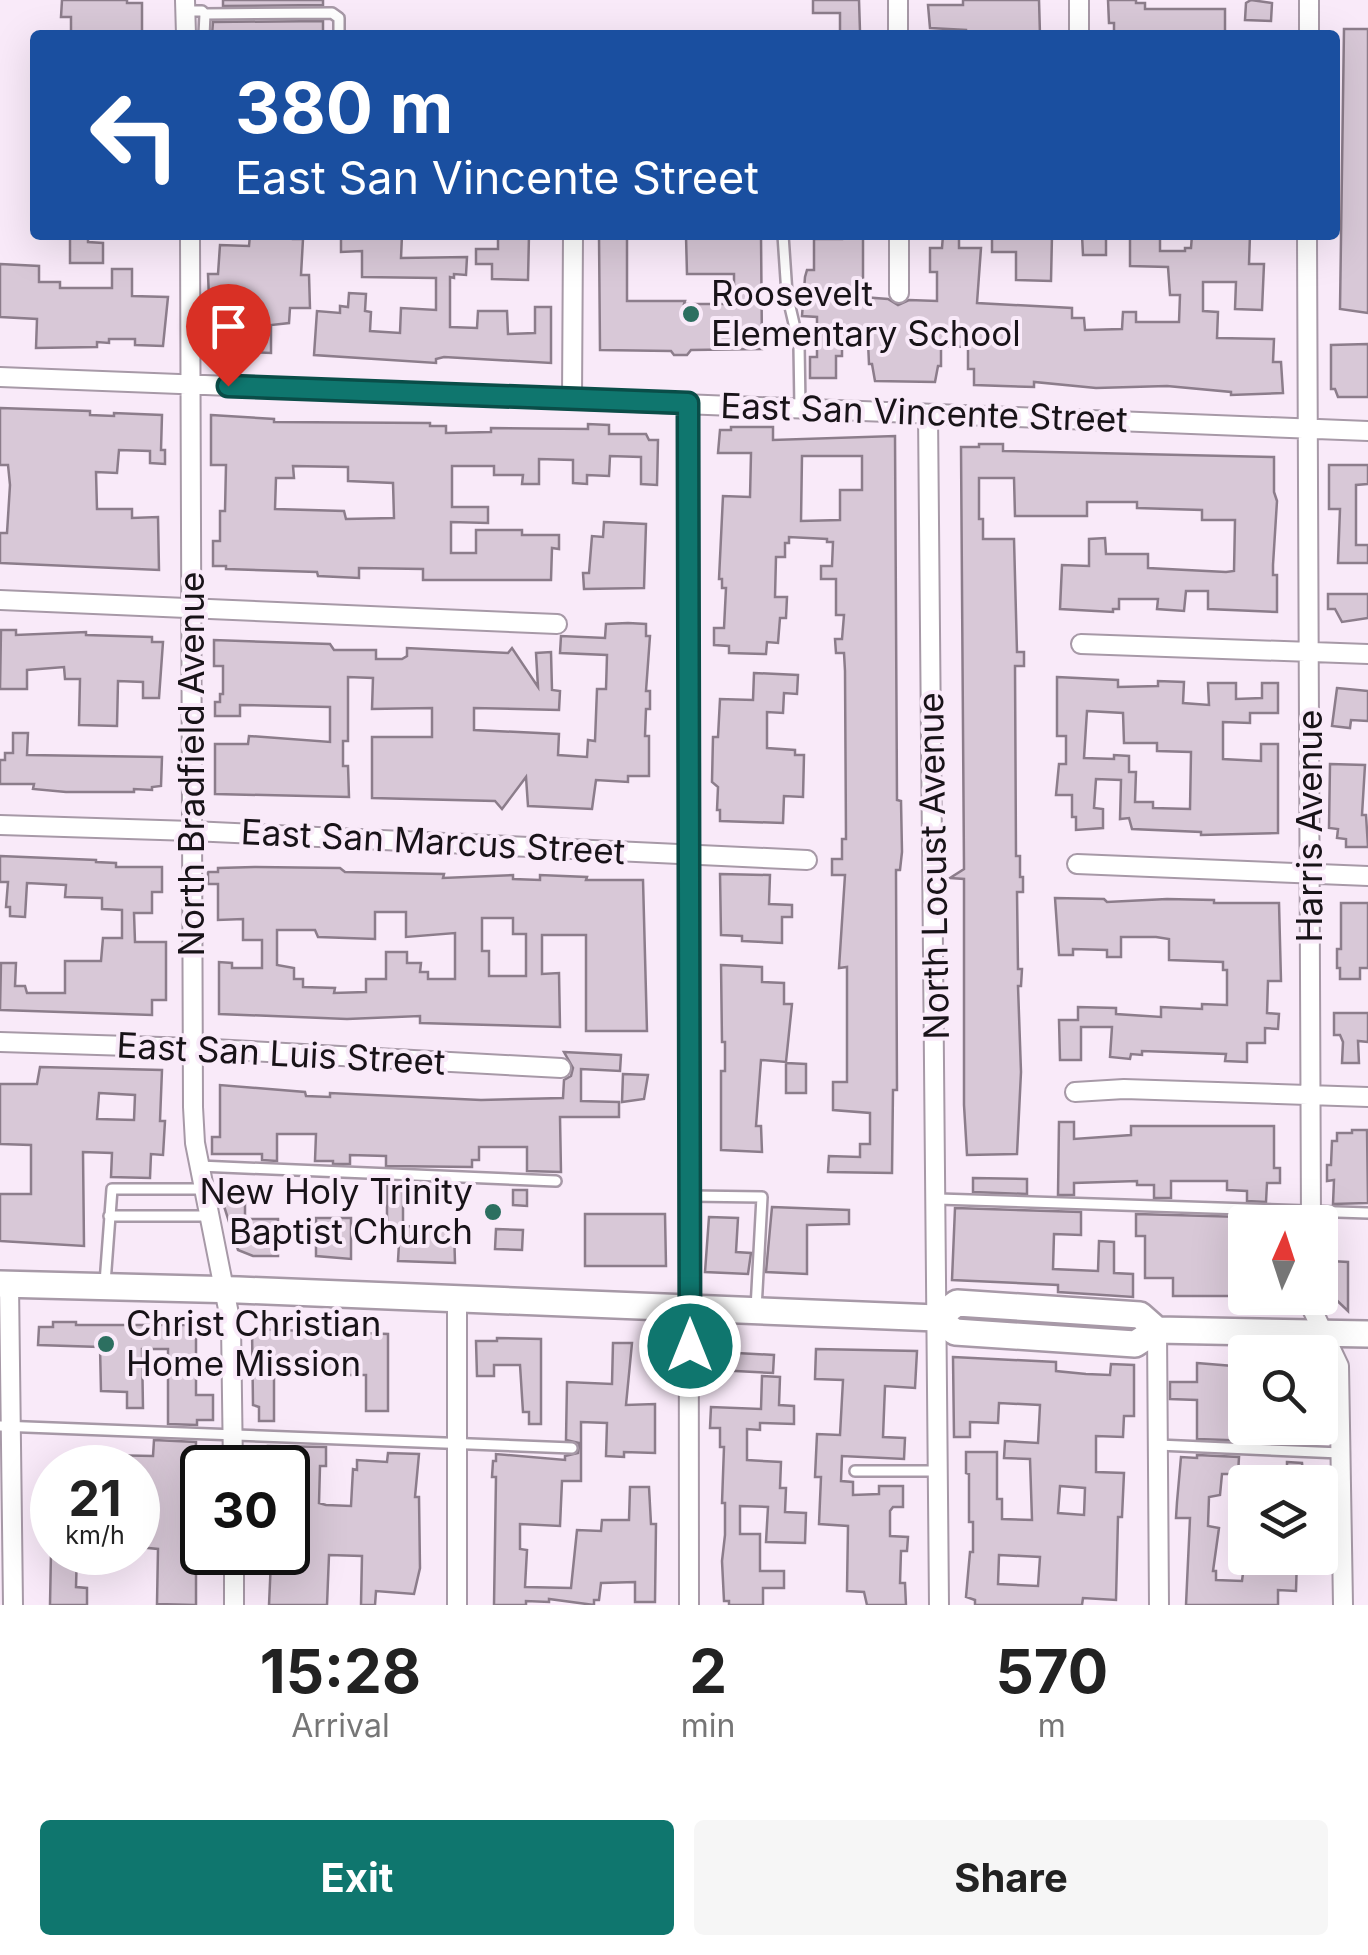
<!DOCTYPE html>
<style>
:root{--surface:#fff;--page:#f6f6f6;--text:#222;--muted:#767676;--accent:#0f766e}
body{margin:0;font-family:Inter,sans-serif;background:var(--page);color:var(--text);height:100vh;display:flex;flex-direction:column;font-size:38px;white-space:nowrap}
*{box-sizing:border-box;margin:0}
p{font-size:32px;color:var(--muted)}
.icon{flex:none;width:55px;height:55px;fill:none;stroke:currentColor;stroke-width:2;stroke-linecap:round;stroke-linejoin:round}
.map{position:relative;height:1605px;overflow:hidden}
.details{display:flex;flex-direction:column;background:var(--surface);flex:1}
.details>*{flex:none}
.banner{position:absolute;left:30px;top:30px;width:1310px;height:210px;border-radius:10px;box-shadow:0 10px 40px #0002;background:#1a4fa0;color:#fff;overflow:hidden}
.needle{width:65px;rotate:3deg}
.controls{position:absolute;left:1228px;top:1205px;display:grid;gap:20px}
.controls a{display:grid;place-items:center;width:110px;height:110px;border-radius:10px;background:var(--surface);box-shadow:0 10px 40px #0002;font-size:50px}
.speed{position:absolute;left:30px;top:1445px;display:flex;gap:20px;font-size:50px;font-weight:700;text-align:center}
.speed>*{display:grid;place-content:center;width:130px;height:130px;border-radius:50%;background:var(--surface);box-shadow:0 10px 40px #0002;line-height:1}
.speed small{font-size:25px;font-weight:400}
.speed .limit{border:5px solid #111;border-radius:15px;background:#fff;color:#111}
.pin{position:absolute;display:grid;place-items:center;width:85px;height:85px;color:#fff;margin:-102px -42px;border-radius:50% 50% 50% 0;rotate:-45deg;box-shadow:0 0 10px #0007}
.pin .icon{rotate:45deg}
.me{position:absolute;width:110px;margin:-55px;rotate:0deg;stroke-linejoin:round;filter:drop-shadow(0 0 8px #0008)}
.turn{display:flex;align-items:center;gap:35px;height:210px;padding:0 40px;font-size:45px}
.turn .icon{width:130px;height:130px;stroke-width:2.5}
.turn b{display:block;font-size:70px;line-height:85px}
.eta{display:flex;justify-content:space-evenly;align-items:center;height:170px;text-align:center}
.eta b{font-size:60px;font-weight:700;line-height:70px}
.cta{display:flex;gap:20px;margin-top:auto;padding:20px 40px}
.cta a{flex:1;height:115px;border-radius:10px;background:var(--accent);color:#fff;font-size:40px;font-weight:700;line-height:115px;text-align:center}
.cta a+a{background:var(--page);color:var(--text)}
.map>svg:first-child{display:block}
</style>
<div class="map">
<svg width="1368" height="1605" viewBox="0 0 1368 1605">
<rect width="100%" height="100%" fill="#f9eaf9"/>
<path fill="#d8c8d7" stroke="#8c7d8b" stroke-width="2.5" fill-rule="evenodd" d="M62,0H127V3H142V35H71V17H61Z
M223,0H323V5L223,6Z
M813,0H859L860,31L857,35H840V13H813Z
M963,0H1039L1040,35H966V30L930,28L928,5H963Z
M1108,0H1136V3H1145V9H1225V35H1114V23H1109Z
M1251,0L1272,3L1271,21L1245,20L1246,3Z
M323,21V35H212L213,22Z
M1344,29H1368V313L1340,309Z
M70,235H88V242L103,243V263H70Z
M250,235H293V239H303L301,275H309L310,308H290L289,323L271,325V353L211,350L208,274H218L220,245L249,246Z
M341,235H402L401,258L467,257L466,275L454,274V278L450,277V327L477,328L478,311H507L508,334L535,333V307H551V363L444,357L436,359V363L314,355L317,311L340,313V306L348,307L349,293L366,294L365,311L371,312L370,331L400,333L401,308L436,310V278L362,277V251L341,252Z
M498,235H529L528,280L492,279V264H476V249H498Z
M599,235H627V301H685L684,304H734V274H687L686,236L761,235L762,349L691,350L687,355H674L671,351L600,350Z
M842,235H863V297L888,299L898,305L909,300L937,301V272H930V248H942L943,235H959V248H981L977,303L1072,308V318H1084L1085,330L1122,329L1123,312H1136V322H1179L1180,295H1170L1168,267L1130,266V235H1160V251H1185V248H1191L1192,235H1250L1249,264H1264L1262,310L1235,309L1236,282H1203V311L1218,312L1217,338L1274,339L1273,362H1281L1283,393L1231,395V392L1167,386L1096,388L1034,382V387L974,385V369H968V347L941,346V366H938L935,382L875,381L872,364H869L868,342L842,343V356H836V378H810V357H817V317L802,316L805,277L807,270H814V239H842Z
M992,235H1052L1051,281L1016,280V252H992Z
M1082,235H1106V255H1083Z
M0,264L39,266V282H60V288H112V269H132V296L168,297L163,346L135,345V339H109V343L97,342V347L36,348L37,319L0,317Z
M1368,344V397H1338L1335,389H1331V345Z
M0,408L90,411V415L114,416V413L162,415L161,450H165V464L150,463V451L119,450L117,473L96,472L97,509H132V518L158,517L159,570L0,563V533H7L10,485L8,465H0Z
M211,415L274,419V422L430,423V426H446V433L491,432V428L588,429V424L609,425V434H646L649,440H658L657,485L641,484V457L610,456L609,476L587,475V484L573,483V460L539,459V484H522L523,475H494V466H452V507H488V523L451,522V553H476V530H522V535H559V549L552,548L551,580H423V569L359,568V578L318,576L317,572L226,569V566H213V541H220V511H225L226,465H211ZM293,466L348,467V481L393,483L394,518L346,519L344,511L275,509L276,478H294Z
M731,427H773V440L895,436L897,800L901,801L902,852L900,870H896V875L897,1090H893L892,1173L828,1172L829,1156L860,1157V1144H870V1113L833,1110V1082H847V967L839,968L845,875H832V859H842V839H846L845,671L844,653H836L835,639H842L844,615H836V579H821V566H832L833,542H827V539L789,537V543H785V557H776L775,597H787L786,618H780L778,643L767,642L766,654L729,653V646L714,645V628H724L726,588H722V579H719L723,496L750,497L751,453H718L720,430H731ZM802,456H862V490H840V520L801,521Z
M979,444H1003V451L1274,457V492L1277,501L1273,565V575H1277V612L1208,609V591H1186L1184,611L1157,609L1158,599H1119V609H1113V612L1060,609L1062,565L1089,566V539L1105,538L1106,554H1148V568L1226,572L1234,571L1235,520H1202V510L1137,508V502H1087V516H1015L1014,478H979V519H983V539H1014L1017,652H1024V666H1015L1016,856H1020V877H1023V892H1017L1018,969H1022L1021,986H1018L1021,1072L1017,1154L967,1155L964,1105V879L950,878L964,869L961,447H979Z
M1329,465H1368V484L1356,485V545H1368V563H1338L1340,509H1329Z
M604,522L646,524L644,588L584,589L583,573H589L592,536L603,537Z
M1328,594H1368V618L1342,622L1335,609H1328Z
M628,623L646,624V636H650L646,691H650V709H646L645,736H649V776H628V782L596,780L592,809L528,806L526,777L502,809L495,801L372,798V737H432V708L372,709L373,678L348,677V741H343V766H348L349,797L215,794V744H248L249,736L330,742V707L240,705V716H215V702H220V694H223V666H214V640L330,644L334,650H376V659H402L407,656V648L508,653L512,648L538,687L536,653L551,652L552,690L560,691L559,710L474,708V730L559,734L558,755L587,757L588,740L595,741L597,689H606L607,655L560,653L561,636L605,638L606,624Z
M1,630H16V635L86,632V635L152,637V642H163L159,698H143V682L118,681L117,726L79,725L80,679H65L64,667L27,670V689H0Z
M754,673L798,675L797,694L784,693L783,713L767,712V748L795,750V755H804L803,797L784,796L783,823L720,821V810H717L718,787L712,782L713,737H718L720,699L753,700Z
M1057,677L1118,680V687L1158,686V681L1184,682L1183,703L1209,705L1208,683H1236V699L1262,698V683H1278V713H1250V723L1223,722V759L1261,761V744H1278V833L1201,835V832L1132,829L1129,818L1120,819L1121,780L1096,779L1094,808L1103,809V828L1076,830V817H1072V795H1056L1059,764H1066V736H1057ZM1087,711L1123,713L1124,743H1157V751L1191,752L1190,809L1153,808V802H1135L1136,772H1129V756L1114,755V759L1084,758Z
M1337,688L1368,691V721L1351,720L1350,728L1332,726Z
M13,733H28L27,755L162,757L161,786L152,787V790L134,789V792H66L33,789L34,784H0V760H5V753H13Z
M1330,764L1365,765L1362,815H1366L1368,847H1346V839L1337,838L1338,829L1329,828Z
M0,856L96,860V862L116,863V867H162V892H152V913H134L135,942H166V1000H152V1015L0,1010L1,963H16L15,986H25L27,993H65V961H101L103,938H122V910L102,909V898L65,897L66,885L27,883L25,917L10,916V907H6L8,882H0Z
M255,867L340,868L345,872L444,874L443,878L513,875V879L540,880V875L587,877L586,880H643L647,1031H586V935H542V974L559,973L560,1027L420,1023V1016L347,1019L219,1014V962L232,963V968H262V940H243V919L218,920V884H208V872H218V868ZM375,912H406V937L455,933V979H428V972H420L421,963H407V952H386V979H366V992L334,993L335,988L303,987V979H294V968L277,965V930H315L318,937L375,939ZM482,918H513V934H526V976H489V951H482Z
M720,874L770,875L769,904L792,905V917H782V943L742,941V936L721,935Z
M1055,898L1104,899L1107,902L1167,899L1214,900V903H1279L1281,981H1268L1267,1013L1279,1014L1278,1029L1265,1028V1043H1247V1062L1225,1061L1226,1054L1142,1051V1055L1131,1054L1130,1059L1110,1057L1112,1027H1081V1060H1060L1059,1020H1078V1007L1116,1008V1014L1161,1017V1007L1202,1009V1004L1227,1005V970H1223V962L1169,960V939L1156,937H1121V957H1107V950L1073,949V955H1059Z
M1341,903H1368V968H1360V979H1340V968H1337V949H1341Z
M721,965L762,967V982L784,983V1004H792L786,1062L761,1060L756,1126H761L762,1152L721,1150V1071H725V1042H722Z
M1334,1013H1368V1042L1358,1041L1359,1063H1342L1343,1042L1340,1035H1334Z
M564,1052L621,1055L620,1071L581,1069V1101L619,1102V1117H560L561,1172L527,1171V1147H479V1160H472V1167L386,1166V1156L350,1155V1164H333V1161H315L316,1134H277V1161L262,1160V1154H212V1137H220V1085L305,1092L306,1096L330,1097V1093L481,1100L563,1098L564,1080L571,1076L573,1068Z
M786,1063L806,1064V1093H786Z
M40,1067L162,1070L160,1121H165L163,1155L151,1154L150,1178L111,1177L112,1153L83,1152L84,1246L0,1241V1194H31V1145L0,1144V1084H37ZM99,1093L135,1095L134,1120L97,1119Z
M623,1074L648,1075L644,1099L622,1102Z
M1059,1122H1074V1139L1131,1135V1126H1274V1168H1280V1183H1267L1266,1202L1247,1201V1191L1227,1190V1181H1171V1198H1154V1185H1137V1181L1074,1183V1195H1058Z
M1352,1130H1367L1368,1203L1333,1204L1334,1180L1327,1181V1165H1331L1332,1141H1337V1133H1352Z
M973,1178L1027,1179V1194L973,1192Z
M387,1182L403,1183V1226L454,1228L455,1263L398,1261L400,1226H387Z
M513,1190H527V1206L513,1205Z
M223,1203H245V1219H278V1256H253L238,1250Z
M772,1207L849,1210V1224L807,1225V1274L766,1272Z
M955,1208L1081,1212V1235L1054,1234L1053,1269L1098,1271L1099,1241L1114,1242V1273L1133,1274V1297L1058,1292V1285L952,1280Z
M585,1214H665L666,1266H585Z
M1136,1214L1244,1217L1243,1296H1173V1278H1145V1236H1136Z
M709,1217L738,1218L736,1252L751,1253L748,1274L705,1272Z
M316,1218H351V1259L316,1256Z
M496,1229L523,1230L522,1250L495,1249Z
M1330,1261L1348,1262V1311L1328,1292Z
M53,1322H76V1325H196V1395H213V1420H197V1425L168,1424V1349H142L143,1408H127V1392L101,1391L100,1347L38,1345L39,1327H53Z
M252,1329L388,1334V1411H366V1375H320L321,1368H274V1421H259V1407L253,1405Z
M497,1338L541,1339V1424H529V1412H523L520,1365H494V1376H477L476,1341H497Z
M613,1343H632L626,1405L655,1404V1453L624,1452V1457L606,1456L607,1423L581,1422V1481H562L560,1526L520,1524V1549L527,1550L525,1587L571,1588L577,1530L601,1531L602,1520H629L630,1487H649L651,1524H656L655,1602H635V1582L601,1583L599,1600H594V1605L549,1599V1602L526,1601V1605H494L496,1477H492L493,1461H496V1454L565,1460V1456L578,1453L579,1443L566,1440L567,1382L612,1384Z
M816,1349L917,1351L915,1388L885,1386L883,1437L905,1438L904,1459L842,1456L841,1481L853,1482V1495L879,1494V1486H903V1507H893L890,1511V1536L908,1537L907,1551H901L900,1583H905L906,1605H867L864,1592L847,1591L848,1526L819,1524L821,1477H815L817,1434L840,1435L843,1380L815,1379Z
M718,1352L774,1355L773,1373L717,1370Z
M953,1357L1056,1362V1371L1086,1374L1110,1375L1111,1364L1134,1365V1416H1124L1123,1437L1096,1436V1472L1124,1473L1122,1517H1118L1116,1600L1083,1598L1082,1605H975V1600L966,1597L970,1552H973V1522H969V1474L966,1473V1452H997V1499H1002V1519L1032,1520L1030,1459L1004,1458L1005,1441L1038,1443L1040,1405L999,1403L998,1423L970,1422V1437H954ZM1060,1486L1085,1488L1084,1515L1058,1513ZM999,1555L1040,1557L1038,1586L998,1584Z
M1197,1363L1245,1367V1428H1254V1441L1197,1439V1400L1170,1399V1382H1197Z
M762,1376L780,1377L779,1405L794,1406V1424L760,1423V1430L747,1429V1460L781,1462L780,1488H786L785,1512L806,1513L805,1543L766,1542L768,1507L740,1506V1534H760V1571H784V1588H763V1605H729V1601H724L722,1561L725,1535V1503H722L724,1447H720V1428H710L711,1407L761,1409Z
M154,1440L196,1442L194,1526L189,1527L188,1554H196V1605L157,1604L158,1549L138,1547V1468H104L103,1455L153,1456Z
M268,1446L326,1447V1466H320L319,1503L326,1505L351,1506L353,1469L357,1470V1460L387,1462L388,1453L419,1454L415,1497H419L420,1568L414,1594L376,1591L375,1605H361L362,1556L329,1555L327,1605H269L271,1560L288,1561V1468H269Z
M1197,1455L1239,1457L1238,1474H1222L1220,1495L1209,1497L1208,1526L1219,1528L1213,1571H1216V1580L1242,1581L1245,1558H1297L1296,1591L1278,1590V1605H1186L1190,1518H1176L1177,1502L1181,1457L1197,1458Z
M1287,1462L1302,1463L1304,1482H1272L1273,1468L1287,1469Z
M51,1552H77L76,1587L87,1588V1605H50Z"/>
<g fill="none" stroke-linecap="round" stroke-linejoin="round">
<defs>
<path id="service" d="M185,11H202L205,14L332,13L339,18V35
M204,35L205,14
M783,235L787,294L799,345L800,408
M199,1166L556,1181
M690,1196L762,1197L756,1309
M938,1199L1368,1213
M109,1216H210
M105,1283L112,1189H204
M0,1426L572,1448
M1158,1445L1340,1453
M855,1471H938"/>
<path id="minor" d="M185,0L186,35
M898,0V35
M1079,0V35
M1309,35V0
M190,235L193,1107L195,1143L231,1324L233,1468
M899,235V293
M1307,235L1311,1222
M0,377L1368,431
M572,399L573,235
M688,403L689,1605
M928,414L939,1605
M0,600L557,624
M1081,644L1368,654
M0,825L192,831L807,860
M1077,864L1368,876
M0,1042L194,1048L561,1068
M1075,1092L1124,1089L1368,1097
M9,1284L13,1605
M1312,1298V1309L1339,1366L1343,1605
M1157,1330L1159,1605
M234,1552V1605
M457,1605V1299"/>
<path id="secondary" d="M0,1284L239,1290L937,1318L955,1332L1135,1344L1157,1330L1368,1334
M937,1318L957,1303L1140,1315L1157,1330"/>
</defs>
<use href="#service" stroke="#a799a7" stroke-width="14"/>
<use href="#minor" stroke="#a799a7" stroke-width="22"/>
<use href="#secondary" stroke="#a799a7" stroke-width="30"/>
<use href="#service" stroke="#fff" stroke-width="9"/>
<use href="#minor" stroke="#fff" stroke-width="18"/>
<use href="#secondary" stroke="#fff" stroke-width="25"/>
</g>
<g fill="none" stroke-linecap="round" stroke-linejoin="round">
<defs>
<path id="route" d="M228,386L688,403L690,1346"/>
</defs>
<use href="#route" stroke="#0a4d48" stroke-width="25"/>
<use href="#route" stroke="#0f766e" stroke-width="18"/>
</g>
<g fill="#2c6f60" stroke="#f9eaf9" stroke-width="4">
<circle cx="691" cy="314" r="10"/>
<circle cx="493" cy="1212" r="10"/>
<circle cx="106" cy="1344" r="10"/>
</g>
<g text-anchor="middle" stroke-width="8" stroke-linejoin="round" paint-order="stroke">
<g font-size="35" fill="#181318" stroke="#f9eaf9" text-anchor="start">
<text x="711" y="306">Roosevelt<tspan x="711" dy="40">Elementary School</tspan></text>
<text x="473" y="1204" text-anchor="end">New Holy Trinity<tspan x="473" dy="40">Baptist Church</tspan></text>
<text x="126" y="1336">Christ Christian<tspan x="126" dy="40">Home Mission</tspan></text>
</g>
<g font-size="35" fill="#181318" stroke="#f9eaf9">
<text transform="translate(924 413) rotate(2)" y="12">East San Vincente Street</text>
<text transform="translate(192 764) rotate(-90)" y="12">North Bradfield Avenue</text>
<text transform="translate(1310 826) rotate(-90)" y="12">Harris Avenue</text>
<text transform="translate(433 842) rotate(3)" y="12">East San Marcus Street</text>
<text transform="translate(934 866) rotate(-91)" y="12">North Locust Avenue</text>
<text transform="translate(281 1054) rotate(3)" y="12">East San Luis Street</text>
</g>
</g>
</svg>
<div class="controls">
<a><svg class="needle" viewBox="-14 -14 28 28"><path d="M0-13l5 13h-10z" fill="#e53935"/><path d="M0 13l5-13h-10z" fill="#767676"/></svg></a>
<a><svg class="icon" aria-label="search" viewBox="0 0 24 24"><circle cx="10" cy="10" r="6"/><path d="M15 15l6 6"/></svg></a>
<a><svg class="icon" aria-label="layers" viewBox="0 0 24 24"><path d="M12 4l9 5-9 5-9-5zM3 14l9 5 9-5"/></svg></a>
</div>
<div class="speed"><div>21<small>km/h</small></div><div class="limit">30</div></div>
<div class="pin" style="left:228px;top:386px;background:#d93025"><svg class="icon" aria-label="arrive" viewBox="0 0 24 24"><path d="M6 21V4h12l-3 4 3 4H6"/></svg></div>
<svg class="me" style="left:690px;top:1346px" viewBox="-20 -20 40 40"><circle r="17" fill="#0f766e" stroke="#fff" stroke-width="3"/><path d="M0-11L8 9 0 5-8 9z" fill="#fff"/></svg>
<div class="banner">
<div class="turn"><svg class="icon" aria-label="left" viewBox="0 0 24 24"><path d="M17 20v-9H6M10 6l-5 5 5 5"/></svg><div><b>380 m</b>East San Vincente Street</div></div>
</div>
</div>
<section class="details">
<div class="eta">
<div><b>15:28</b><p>Arrival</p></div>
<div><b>2</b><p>min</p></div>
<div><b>570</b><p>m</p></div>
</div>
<div class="cta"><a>Exit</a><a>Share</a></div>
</section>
